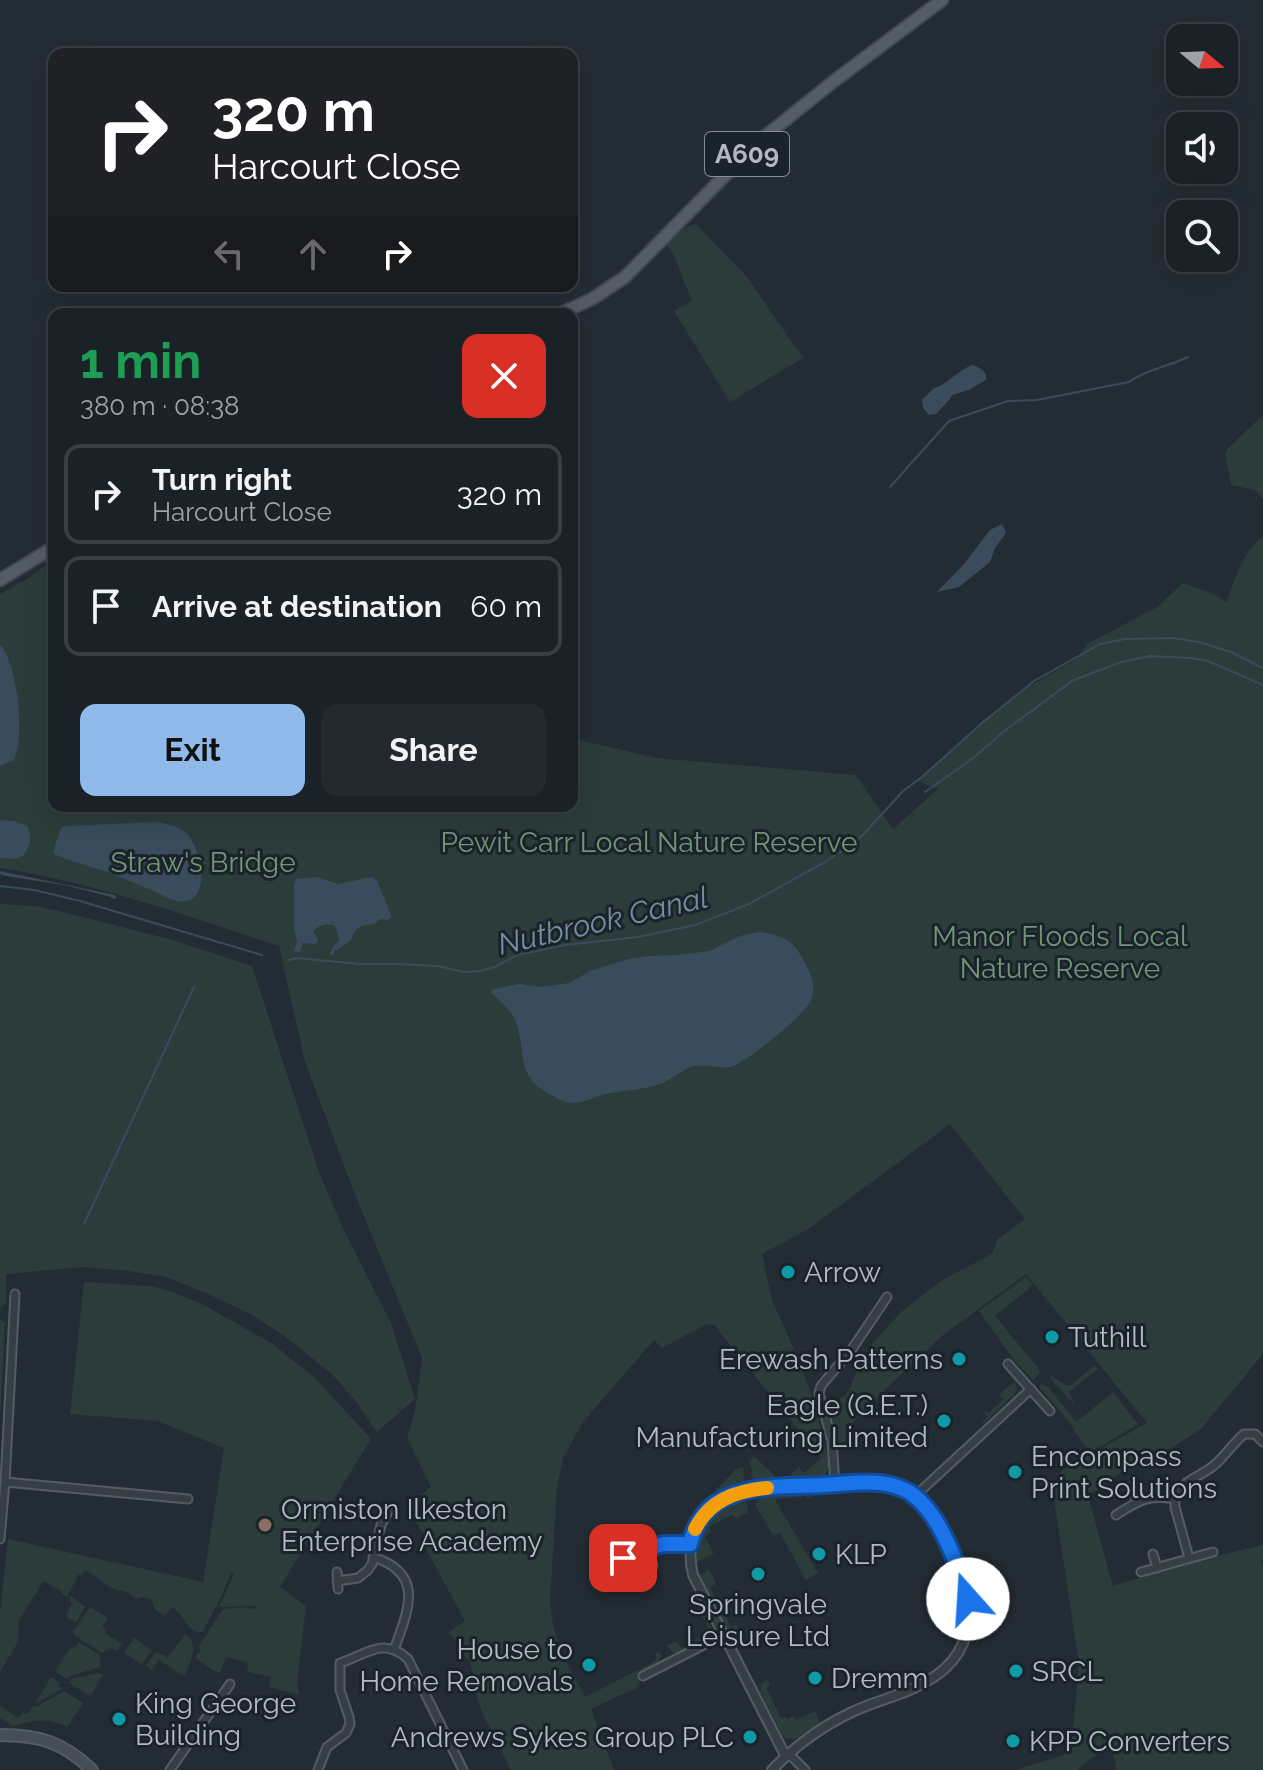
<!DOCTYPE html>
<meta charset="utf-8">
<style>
:root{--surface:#1a2127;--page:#23292f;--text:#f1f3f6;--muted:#9fa3a7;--line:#383e44;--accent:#8fbae9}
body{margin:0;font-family:Raleway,sans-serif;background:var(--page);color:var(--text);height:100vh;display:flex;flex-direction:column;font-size:30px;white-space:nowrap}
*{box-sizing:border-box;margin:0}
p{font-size:26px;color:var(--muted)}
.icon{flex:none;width:44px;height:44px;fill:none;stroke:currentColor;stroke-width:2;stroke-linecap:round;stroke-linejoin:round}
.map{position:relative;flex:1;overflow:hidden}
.panel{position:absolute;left:48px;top:308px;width:530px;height:504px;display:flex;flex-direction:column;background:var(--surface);border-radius:16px;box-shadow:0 8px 32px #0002,0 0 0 2px var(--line)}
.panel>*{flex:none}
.banner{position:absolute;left:48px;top:48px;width:530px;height:244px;border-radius:16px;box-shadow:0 8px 32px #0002,0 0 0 2px var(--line);background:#202124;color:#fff;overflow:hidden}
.needle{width:52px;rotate:109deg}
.buttons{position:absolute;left:1166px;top:24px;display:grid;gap:16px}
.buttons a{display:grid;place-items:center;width:72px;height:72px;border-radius:16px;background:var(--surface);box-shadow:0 8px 32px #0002,0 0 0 2px var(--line);font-size:40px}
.pin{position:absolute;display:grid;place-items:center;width:68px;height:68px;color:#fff;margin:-34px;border-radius:16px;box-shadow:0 4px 12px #0006}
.me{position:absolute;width:88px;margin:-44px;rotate:341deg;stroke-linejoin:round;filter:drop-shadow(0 0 6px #0008)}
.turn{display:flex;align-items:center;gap:28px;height:168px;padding:0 32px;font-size:36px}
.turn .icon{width:104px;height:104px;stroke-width:2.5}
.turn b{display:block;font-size:56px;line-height:68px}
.lanes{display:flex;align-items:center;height:76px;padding:0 32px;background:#0003;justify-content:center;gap:40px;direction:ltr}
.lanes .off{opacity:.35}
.round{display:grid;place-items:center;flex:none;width:84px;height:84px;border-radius:16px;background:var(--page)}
.head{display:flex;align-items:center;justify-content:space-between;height:136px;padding:0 32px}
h1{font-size:48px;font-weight:700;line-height:60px;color:#1e9e55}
.primary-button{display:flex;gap:16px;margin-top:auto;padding:16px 32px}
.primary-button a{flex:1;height:92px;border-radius:16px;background:var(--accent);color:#111;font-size:32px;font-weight:700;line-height:92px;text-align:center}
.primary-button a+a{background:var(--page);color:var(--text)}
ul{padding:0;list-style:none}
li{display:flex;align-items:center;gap:24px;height:100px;margin:0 16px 12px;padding:0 16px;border:4px solid var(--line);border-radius:16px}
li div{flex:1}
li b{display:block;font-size:30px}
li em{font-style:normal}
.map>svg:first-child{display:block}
</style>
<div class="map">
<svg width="1263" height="1770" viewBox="0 0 1263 1770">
<rect width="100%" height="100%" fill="#232c34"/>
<path fill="#2b3c3a" d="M696,224L747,277L803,358L730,402L674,311L692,301L674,256L666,244L688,226Z
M1263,415V499L1255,490L1231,485L1225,454L1228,448Z
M1263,536V1354L1201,1429L1143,1466L1120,1473L1088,1496L1113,1586L1190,1562L1263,1545V1559L1261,1560L1263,1567V1770H1116L1113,1750C1097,1752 1089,1759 1078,1770H1014L1064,1755L1071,1738L1074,1719L1079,1664L1053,1493L1062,1470L1147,1423L1026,1274L943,1335L889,1386L850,1425L847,1448L838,1449L829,1409L849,1391L863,1354L900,1313L926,1292L946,1278L992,1254L998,1239L1025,1219L950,1124L810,1228L762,1254L772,1300L797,1356L816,1407L829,1463L826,1475L821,1478L791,1481L789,1476L799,1467L804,1473L821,1458L714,1325L707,1324L662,1348L654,1340L583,1422L563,1458L557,1488L550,1601L553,1625L560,1650L585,1697L656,1661L655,1654L659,1652L661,1654C661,1667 647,1668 639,1676V1684L636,1688L591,1709L614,1770H511L482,1712L477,1697L470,1661L467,1659L449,1632L465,1621L425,1547L428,1542L411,1514L404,1508L431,1487L407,1438L415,1412L422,1358L352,1187L305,1062L279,946C187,916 96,883 0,868V594L27,579L54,559V806H572V732L574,733L575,739L657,758L856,775L893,829L940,787L935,788L917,781L985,719L1023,690L1078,658L1087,644L1157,607L1183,583L1211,593L1226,602C1236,579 1242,552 1263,536Z
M0,904L35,906L55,910L173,940L252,966L319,1172L344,1230L391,1323L415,1399L377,1432L354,1399L331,1373L283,1335L250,1314L208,1294L166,1277L128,1271L84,1267L6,1274V1303L1,1307L0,1319L5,1323L0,1419Z
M1026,1277L1033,1285L995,1316L1039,1369L1040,1373L1033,1380L1013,1359L979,1311Z
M84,1282L149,1286L168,1290L204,1305L273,1344L315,1378L371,1439L280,1587L306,1606L297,1684L299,1695L269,1687L271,1677L248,1672L247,1662L227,1657L220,1672L217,1673L197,1659L196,1655L201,1650L198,1648L223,1609L241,1607L256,1609V1606L219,1607L234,1574L231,1572L221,1597L203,1631L199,1633C185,1627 184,1615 172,1607L165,1616L155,1609L151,1599L142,1597L137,1599L125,1591L115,1590L85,1570L82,1575L79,1574L67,1597L62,1594V1592L48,1583L43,1582L19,1620L18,1642L0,1672V1612L8,1539L203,1582L224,1448L157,1421L70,1414Z
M1095,1365L1098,1369L1069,1392L1075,1405L1050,1378L1051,1376L1066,1385H1071Z
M1015,1382L1017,1387L1015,1393L983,1424L982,1423L987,1417L984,1413L986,1411L988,1413L1003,1400L999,1394Z
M1042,1384L1049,1388L1076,1422L1113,1392L1138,1424L1090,1453L1066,1418L1039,1387Z
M754,1456L774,1475V1480L757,1484L751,1475L752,1471L749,1461Z
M743,1467L744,1478L741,1486L717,1494L715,1491L736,1469Z
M807,1492L810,1493L811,1498H807L806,1496L775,1500L818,1573L806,1580L780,1533L774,1536L755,1505L760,1496Z
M739,1500H744L747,1503L748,1512L736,1519L732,1515L709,1527L711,1532L705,1537L714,1553L697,1562C694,1531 712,1511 739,1500Z
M709,1570L716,1583L710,1588L731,1627L736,1625L740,1632L741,1637L739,1640H732L700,1575Z
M71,1596L85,1607L76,1622L69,1619L66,1615L72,1603L69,1598Z
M90,1607L108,1618L102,1627L105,1629L106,1634L122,1644L118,1650L110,1648L102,1653L74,1635L73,1632Z
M697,1609L702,1610C707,1619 715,1627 710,1637L679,1652L674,1653L667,1646L676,1641L682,1648L705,1634L703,1629L708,1627L700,1612L695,1614Z
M185,1634C200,1644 191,1662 184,1676L159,1660L152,1670L146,1666L155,1652L168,1657Z
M134,1638L152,1650L142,1664L124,1653Z
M79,1642L100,1655V1667L70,1676L67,1679L57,1673L56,1670L70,1648L77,1647Z
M98,1673L103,1675L90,1696L69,1683L72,1679Z
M51,1677L60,1683L58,1686L62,1689L39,1702H36Z
M767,1680L770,1685L767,1689L781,1718L785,1717L787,1719L793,1716L796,1720L815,1711L820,1723L796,1739L784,1738L760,1692L761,1684Z
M64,1691L83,1703L67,1727C48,1716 33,1721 12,1726L0,1718V1706L19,1718L23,1712L27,1714L33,1706L36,1707Z"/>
<path fill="#3a4b5b" d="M973,365C981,368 987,371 986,380L969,390L952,395L950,399L936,414L929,415L923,408L922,400L934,388C946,386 957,370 973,365Z
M1002,524L1006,533L995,548L990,562L959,587L937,592L964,564L990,530Z
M0,644C18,666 25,734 14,760L0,766Z
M0,820L14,821L27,826C33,837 30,846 23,856L16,859L0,858Z
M156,822C168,824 181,826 189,836C200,850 211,895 187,901C178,904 166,897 158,893C141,886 124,878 107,872C90,866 71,862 54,854L55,844L62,827L65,826Z
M0,871L115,895L117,898L113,899L111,897L64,885L6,876L0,874Z
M317,877L338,884L371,877L377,881L392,917L387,920L380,919L374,924L361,926L356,930L350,941L335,951L333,955L330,954L333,947L339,940L335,926C325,923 320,925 313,931L318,940L316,944L303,943L300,952L294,951L297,942L294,927V885L296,879Z
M760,932C787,936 794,941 806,965C812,976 816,987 811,1000C806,1014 748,1061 733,1066C720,1071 706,1062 691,1067C682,1071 674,1077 665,1082C647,1090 625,1090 606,1094C594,1097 582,1104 570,1103C565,1102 558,1099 553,1096C516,1078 526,1057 517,1025C512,1009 501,1003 491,992L493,989L519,984L541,987L569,983L590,971L628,959L650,956L677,955L710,951L731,940L743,935Z"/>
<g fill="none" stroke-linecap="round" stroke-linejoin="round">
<path stroke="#3a4b5b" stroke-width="2" d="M890,487L949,421L1008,401L1037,400L1129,382C1147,369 1168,367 1188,357
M925,792L972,759L1003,732L1072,681L1121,662L1150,656L1191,658L1208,661L1263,685
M0,886L34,890L80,901L262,955
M289,960L297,958L360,964H399L438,966L464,972L480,971L495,967L517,955L565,945L638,937L695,925L749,904L825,862L860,838L903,791L922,777L982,723L1034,681L1100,644L1125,639L1173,638L1199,642L1231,652L1263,668
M84,1224L194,987"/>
<defs>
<path id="minor" d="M1008,1364L1050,1411
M5,1482L188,1499
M835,1484L832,1441L819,1393L821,1386L852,1349L887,1297
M1130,1487L1137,1501
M915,1496L1031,1389
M1116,1515C1138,1501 1147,1494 1175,1499
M0,1539L5,1482L15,1294
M648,1548L653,1566
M1153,1554L1157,1568
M373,1557C426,1574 408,1610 394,1650
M1189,1558L1175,1507C1173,1483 1196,1479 1212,1467C1224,1458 1232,1444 1244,1434H1255L1263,1442
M611,1562L663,1544H690
M337,1572L338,1589
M1141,1572L1213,1552
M337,1581L358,1578L368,1570L372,1564L381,1525L390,1508
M643,1676L723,1635
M789,1754L805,1770
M170,1770L230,1684
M318,1770L327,1747L346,1733L350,1724L349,1717L340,1690V1663C366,1655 383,1636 408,1659L463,1770"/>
<path id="tertiary" d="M772,1770C794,1747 821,1727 850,1713C870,1703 892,1698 912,1689C989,1655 973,1598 943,1536C912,1474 882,1481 821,1485C779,1487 717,1482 696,1527C689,1543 689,1558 693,1575L786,1757"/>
<path id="secondary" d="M0,1735C39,1735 63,1742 92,1770"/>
<path id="primary" d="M559,314L592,299L625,277L758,142L834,81L942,0
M0,580L54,547"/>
</defs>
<use href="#minor" stroke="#545c63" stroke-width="11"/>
<use href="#tertiary" stroke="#545c63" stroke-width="12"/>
<use href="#secondary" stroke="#545c63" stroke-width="14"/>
<use href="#primary" stroke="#3f474f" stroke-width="15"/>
<use href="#minor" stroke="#363e45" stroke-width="7"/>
<use href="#tertiary" stroke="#363e45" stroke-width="8"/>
<use href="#secondary" stroke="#454e58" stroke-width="10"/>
<use href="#primary" stroke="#545d65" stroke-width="11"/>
</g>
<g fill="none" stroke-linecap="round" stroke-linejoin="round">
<defs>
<path id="route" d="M623,1558L663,1544H690C694,1528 702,1513 716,1503C746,1483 790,1487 824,1485C843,1484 862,1481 880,1483C890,1484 900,1487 909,1492C940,1512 958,1565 968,1599"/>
</defs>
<use href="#route" stroke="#114b97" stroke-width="20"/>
<use href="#route" stroke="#1a73e8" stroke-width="14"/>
<path stroke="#f59e0b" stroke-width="14" d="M695,1529C710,1500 736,1491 767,1488"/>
</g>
<g fill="#0f9aa8" stroke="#1b232a" stroke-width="3">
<circle cx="788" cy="1272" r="8"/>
<circle cx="1052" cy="1337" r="8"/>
<circle cx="959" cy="1359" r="8"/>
<circle cx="944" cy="1421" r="8"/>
<circle cx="1015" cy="1472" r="8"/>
<circle cx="819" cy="1554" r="8"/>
<circle cx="758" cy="1574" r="8"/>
<circle cx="589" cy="1665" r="8"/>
<circle cx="1016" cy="1671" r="8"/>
<circle cx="815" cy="1678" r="8"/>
<circle cx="119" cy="1719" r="8"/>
<circle cx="750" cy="1737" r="8"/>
<circle cx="1013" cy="1741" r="8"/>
</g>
<circle fill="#8d6e63" stroke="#1b232a" stroke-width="3" cx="265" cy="1525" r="8"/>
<g text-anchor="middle" stroke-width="6" stroke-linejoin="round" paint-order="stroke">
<rect fill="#1b232a" stroke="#848c94" stroke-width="2" x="705" y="132" width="84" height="44" rx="6"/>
<g font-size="26" font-weight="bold" fill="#b1b9c2">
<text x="747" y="163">A609</text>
</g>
<g font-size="28" fill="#729577" stroke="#1b232a">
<text x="649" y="852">Pewit Carr Local Nature Reserve</text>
<text x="203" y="872">Straw's Bridge</text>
<text x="1060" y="946">Manor Floods Local<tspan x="1060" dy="32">Nature Reserve</tspan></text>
</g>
<g font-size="28" fill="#b1b9c2" stroke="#1b232a" text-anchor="start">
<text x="804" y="1282">Arrow</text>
<text x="1068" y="1347">Tuthill</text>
<text x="943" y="1369" text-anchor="end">Erewash Patterns</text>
<text x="928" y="1415" text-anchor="end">Eagle (G.E.T.)<tspan x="928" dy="32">Manufacturing Limited</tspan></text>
<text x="1031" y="1466">Encompass<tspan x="1031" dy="32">Print Solutions</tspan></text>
<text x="281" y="1519">Ormiston Ilkeston<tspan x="281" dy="32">Enterprise Academy</tspan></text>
<text x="835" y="1564">KLP</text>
<text x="758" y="1614" text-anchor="middle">Springvale<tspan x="758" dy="32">Leisure Ltd</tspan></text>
<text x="573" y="1659" text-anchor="end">House to<tspan x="573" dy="32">Home Removals</tspan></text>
<text x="1032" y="1681">SRCL</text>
<text x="831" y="1688">Dremm</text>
<text x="135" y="1713">King George<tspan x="135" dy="32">Building</tspan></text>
<text x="734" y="1747" text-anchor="end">Andrews Sykes Group PLC</text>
<text x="1029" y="1751">KPP Converters</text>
</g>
<g font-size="30" font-style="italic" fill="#758ca1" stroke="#1b232a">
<text transform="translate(603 921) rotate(-13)" y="10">Nutbrook Canal</text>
</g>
</g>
</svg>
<div class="buttons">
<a><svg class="needle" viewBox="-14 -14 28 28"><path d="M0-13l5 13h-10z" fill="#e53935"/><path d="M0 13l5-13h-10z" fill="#9fa3a7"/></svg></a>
<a><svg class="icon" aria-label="sound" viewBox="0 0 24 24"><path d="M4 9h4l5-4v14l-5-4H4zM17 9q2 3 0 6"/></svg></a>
<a><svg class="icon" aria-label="search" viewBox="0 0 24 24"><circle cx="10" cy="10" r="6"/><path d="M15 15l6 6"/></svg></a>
</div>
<div class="pin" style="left:623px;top:1558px;background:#d93025"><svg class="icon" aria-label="arrive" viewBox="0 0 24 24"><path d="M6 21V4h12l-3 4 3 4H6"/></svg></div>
<svg class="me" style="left:968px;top:1599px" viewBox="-20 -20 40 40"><circle r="19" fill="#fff"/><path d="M0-13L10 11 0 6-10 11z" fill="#1a73e8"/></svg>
<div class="banner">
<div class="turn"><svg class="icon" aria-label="right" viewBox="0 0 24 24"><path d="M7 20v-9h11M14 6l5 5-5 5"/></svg><div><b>320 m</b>Harcourt Close</div></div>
<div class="lanes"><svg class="icon off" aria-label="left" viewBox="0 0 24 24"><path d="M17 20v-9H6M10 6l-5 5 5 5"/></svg><svg class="icon off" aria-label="ahead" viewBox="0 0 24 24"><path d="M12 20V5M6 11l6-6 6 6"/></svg><svg class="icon" aria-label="right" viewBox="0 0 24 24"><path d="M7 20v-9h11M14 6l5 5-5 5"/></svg></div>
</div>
<section class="panel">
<div class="head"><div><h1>1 min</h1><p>380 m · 08:38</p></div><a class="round" style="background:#d93025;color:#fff"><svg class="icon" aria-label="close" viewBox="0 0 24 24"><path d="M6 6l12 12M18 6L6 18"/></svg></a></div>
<ul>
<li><svg class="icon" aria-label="right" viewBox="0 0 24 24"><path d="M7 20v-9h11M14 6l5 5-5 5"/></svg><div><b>Turn right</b><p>Harcourt Close</p></div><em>320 m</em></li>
<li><svg class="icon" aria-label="arrive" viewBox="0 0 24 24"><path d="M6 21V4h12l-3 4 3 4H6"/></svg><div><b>Arrive at destination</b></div><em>60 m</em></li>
</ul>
<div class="primary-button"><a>Exit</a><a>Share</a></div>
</section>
</div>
